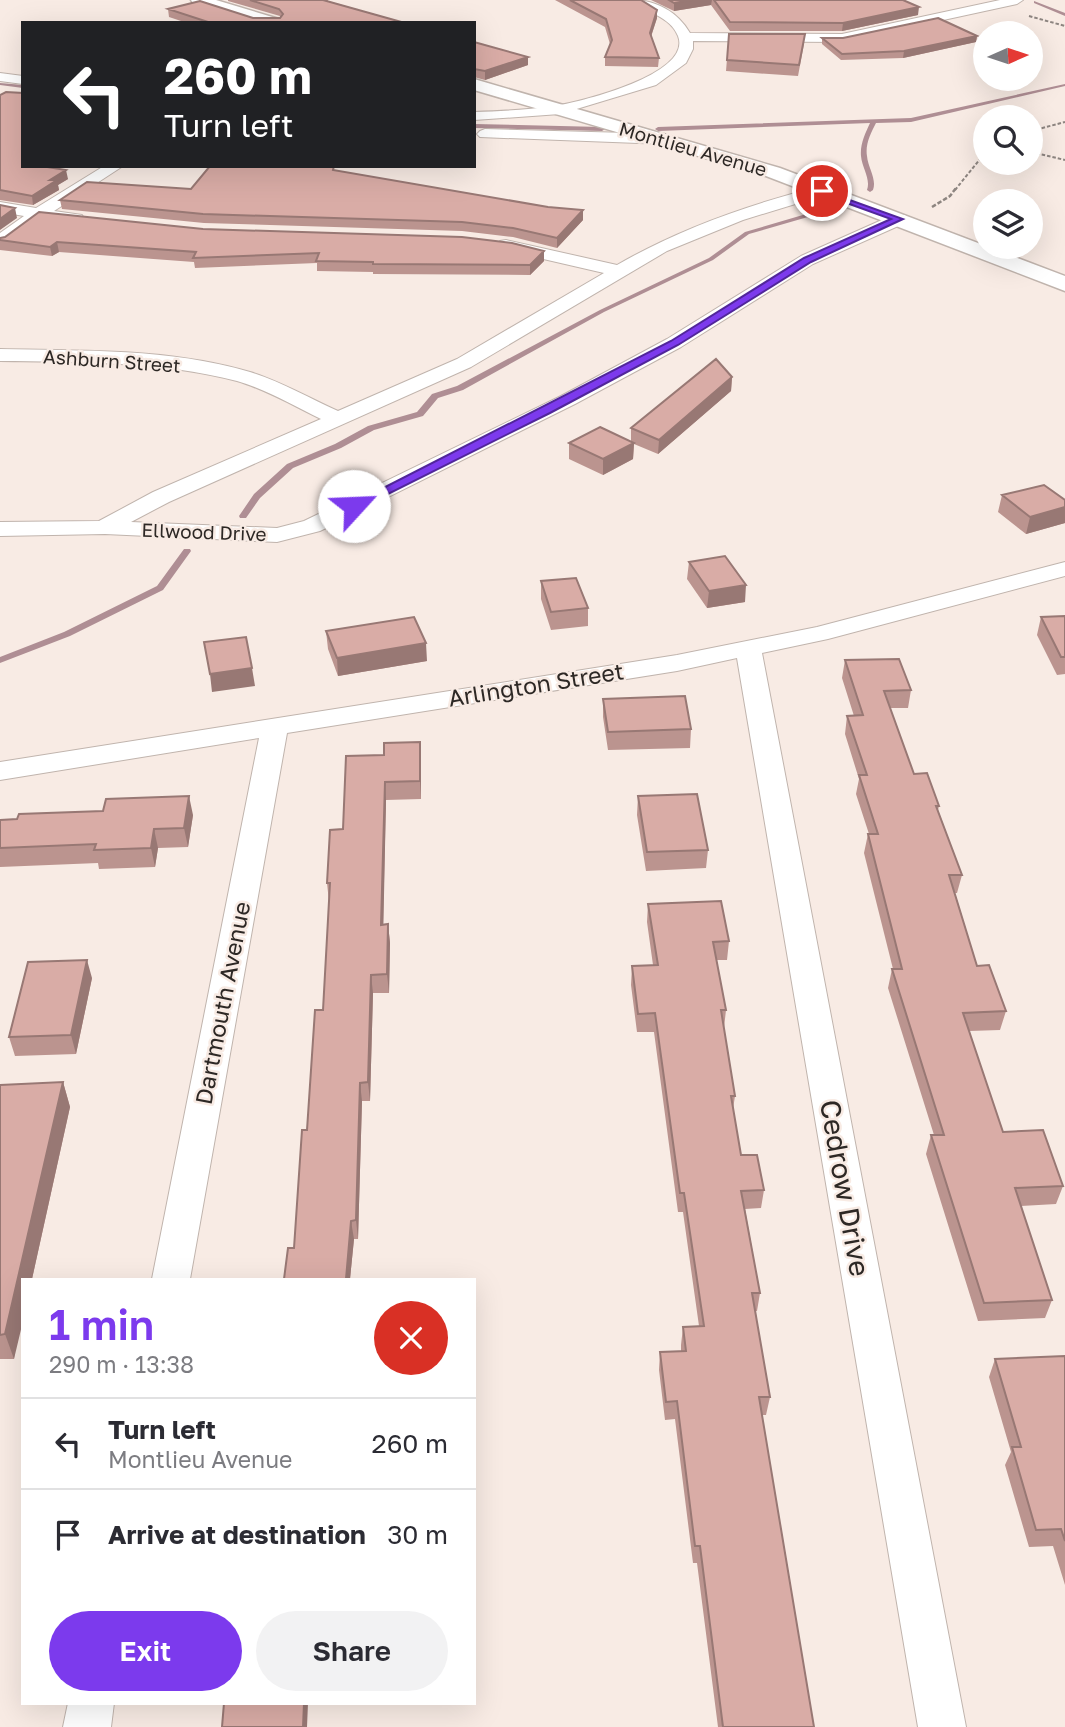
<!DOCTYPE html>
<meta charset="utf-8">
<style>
:root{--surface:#fff;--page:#f2f2f3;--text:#2b2b33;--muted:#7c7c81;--line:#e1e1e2;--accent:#7c3aed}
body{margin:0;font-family:"Golos Text",sans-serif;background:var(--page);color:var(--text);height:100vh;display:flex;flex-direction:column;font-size:26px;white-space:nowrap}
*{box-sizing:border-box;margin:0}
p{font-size:23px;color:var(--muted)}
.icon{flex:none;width:38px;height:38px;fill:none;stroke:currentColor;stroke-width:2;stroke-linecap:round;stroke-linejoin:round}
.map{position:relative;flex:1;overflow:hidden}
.drawer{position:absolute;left:21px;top:1278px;width:455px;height:427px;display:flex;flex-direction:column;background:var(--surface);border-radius:0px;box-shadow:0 7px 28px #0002}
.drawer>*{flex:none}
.banner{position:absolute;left:21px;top:21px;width:455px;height:147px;border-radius:0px;box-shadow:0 7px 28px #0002;background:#202124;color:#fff;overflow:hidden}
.needle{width:46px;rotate:87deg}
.controls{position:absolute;left:973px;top:21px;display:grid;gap:14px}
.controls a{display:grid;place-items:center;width:70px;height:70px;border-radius:50%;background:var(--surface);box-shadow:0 7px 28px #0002;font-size:35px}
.pin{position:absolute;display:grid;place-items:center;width:60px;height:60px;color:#fff;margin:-30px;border:4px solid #fff;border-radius:50%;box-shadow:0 2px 7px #0007}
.me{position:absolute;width:77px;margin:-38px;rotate:65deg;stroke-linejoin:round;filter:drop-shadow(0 0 5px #0008)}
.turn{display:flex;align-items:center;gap:24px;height:147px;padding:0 28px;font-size:32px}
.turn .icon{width:91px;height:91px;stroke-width:2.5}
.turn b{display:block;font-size:49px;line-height:60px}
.round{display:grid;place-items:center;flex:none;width:74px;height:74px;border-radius:37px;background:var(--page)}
.head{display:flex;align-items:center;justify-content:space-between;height:119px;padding:0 28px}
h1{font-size:42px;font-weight:600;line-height:52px;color:var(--accent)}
.primary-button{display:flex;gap:14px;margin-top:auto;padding:14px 28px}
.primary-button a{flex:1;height:80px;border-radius:42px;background:var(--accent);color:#fff;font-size:28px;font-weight:600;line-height:80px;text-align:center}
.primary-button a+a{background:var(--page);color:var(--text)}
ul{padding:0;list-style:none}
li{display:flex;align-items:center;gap:21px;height:91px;padding:0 28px;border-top:2px solid var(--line)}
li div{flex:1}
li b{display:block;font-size:26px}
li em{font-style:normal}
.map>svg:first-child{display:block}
</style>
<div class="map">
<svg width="1065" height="1727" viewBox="0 0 1065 1727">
<rect width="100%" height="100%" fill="#f8ebe4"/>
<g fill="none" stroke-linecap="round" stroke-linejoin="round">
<path fill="#af8e94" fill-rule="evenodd" d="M1034,1L1065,13V16L1034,3Z
M0,83L23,85V88L0,85Z
M1065,84V86L911,122L876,123C871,133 865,144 867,156C868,168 877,179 873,190L870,192L867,190C871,179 862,168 861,156C860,144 865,134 870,123L658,131L655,129L658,127L911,118Z
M474,124L602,127L605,129L602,131L474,128Z
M830,207L832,208V210L749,234L713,260L604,312L463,390L438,398L423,416L374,430L341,448L293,468L260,498L246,518H240L239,516L254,494L287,464L335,444L368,426L417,412L432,394L457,386L600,310L709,258L745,232Z
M184,549H190L191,551L163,590L70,636L0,663V657L64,632L157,586Z"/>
<defs>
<path id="street" d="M633,0C656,0 678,12 690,33L842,34L1000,0H1023L1017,4L842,42L693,41V49L686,63L656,85L560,114L474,120V112C501,111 528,110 554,106C581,102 693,74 678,36C670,16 646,13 633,0Z
M0,73L23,76V84L0,81Z
M485,129L665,134L673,139L665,144L480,137L477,134L480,131Z
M104,166H123L54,211L82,215L84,219L82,223L42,219L6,245L0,246V233L24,216L0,212V202L36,208Z
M822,186L830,191L828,194L743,220L667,251L471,367L169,502L131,522L277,528L304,521L561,396L667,339L801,256L893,215H905L907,219L905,223L813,264L681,347L575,404L320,531L277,542L105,534L0,536V522L99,521L153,492L321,419C294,406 265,389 237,381C159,361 79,362 0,361V349C83,351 170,348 250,372C280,381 309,398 338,411L457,359L604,273L500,249L497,245L500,241L506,240L617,265C681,228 750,204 822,186Z
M1065,562V576L828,639L762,653L966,1727H918L737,658L677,671L287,733L190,1279H152L259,738L0,780V762L677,655L817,627Z
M68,1703H114L111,1727H63Z"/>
<path id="secondary" d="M191,0H216L279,19L281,23H255L193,3Z
M474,79L780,168L1065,276V291L766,176L474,90Z"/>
</defs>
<use href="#street" stroke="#c0b4ad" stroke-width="2"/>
<use href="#secondary" stroke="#c0b4ad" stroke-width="3"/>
<path stroke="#8d8580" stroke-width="2" stroke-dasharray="3.5 2" stroke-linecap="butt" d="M1029,16L1065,26
M1031,131L1065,122
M1031,152L1065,160
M955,190L985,153"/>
<path stroke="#8d8580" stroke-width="2.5" stroke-dasharray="4.5 2" stroke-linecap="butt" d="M932,207L950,196L956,188"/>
<use href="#street" fill="#fff" fill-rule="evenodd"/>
<use href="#secondary" fill="#fff" fill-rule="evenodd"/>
</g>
<path fill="#bb948f" d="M228,0H328V1L405,23H187L169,17L168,9L253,18H280V16L228,1Z
M555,0H641L657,10V18L651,37L659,58L658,67L605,66V57L610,44L605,27Z
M651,0H903L918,15L842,31H730L711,5L674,11Z
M729,34L804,44L798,76L726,71Z
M977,36L976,42L903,58L841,60L822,44V38Z
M474,42L528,57V65L485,80L474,77Z
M0,95L23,166H56L53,168L68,179L58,185L59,190L33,205L0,200Z
M335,171L548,207L583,210V220L557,248L513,237L462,231L204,223L62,209L60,200L191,189Z
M203,229L544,251V261L530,275L373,274V272L317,271V263L195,268L194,262L59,252L52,256L0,250V238Z
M732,377L731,391L658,454L634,444L633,459L603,475L569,459V443L631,441V428Z
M1002,495L1065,500V523L1026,534L998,512Z
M689,562L745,602L707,608L687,579Z
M541,581L588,608V626L551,630L541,599Z
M1065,616V674L1057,675L1037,635L1041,617Z
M326,631L427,661L338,676L328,649Z
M845,660L911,690L908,708H890L914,774L939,806L938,810L962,875L957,893H955L977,966L1006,1011L1000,1030L969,1031L1003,1132L1063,1186L1056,1204L1021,1206L1052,1300L1045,1318L978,1321L926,1154L931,1135H934L888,988L892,969H893L864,853L868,834H869L856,794L859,779L845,734L847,716H854L842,678Z
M603,699L691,729L690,748L608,750L603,717Z
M384,755L421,760V799L386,800L383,924H388L390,943L389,993H373L370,1101H362L358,1239H354L350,1279H284L294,1248L307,1130L323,1010L329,902L327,883L343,829Z
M638,796L708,850L706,868L646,871L637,815Z
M193,815L188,847L158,848L155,867L99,869L98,863L0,867V820Z
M648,904L729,941L727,960H716L726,1010L724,1028L735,1096L733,1109L741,1155L764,1190L761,1208L745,1209L760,1293L757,1311H755L770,1397L766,1415H762L814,1727H718L697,1563H693L675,1419L665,1420L659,1370L660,1352L681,1351V1345L683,1327L699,1326L683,1212H678L654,1032H637L631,985L632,966L653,965L647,922Z
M92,978L76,1054L15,1056L9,1037Z
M63,1082L70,1107L32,1279H23L14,1359H0V1085Z
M1065,1356V1585L1053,1546L1029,1547L1005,1465L1011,1452L989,1377L995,1359Z"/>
<path fill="#987874" d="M692,0H712L711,5L674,11V3Z
M919,7L918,15L842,31L843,23Z
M657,10V18L649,42L650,33Z
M977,36L976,42L903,58L904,51Z
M528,57V65L485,80V71Z
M66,170L68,179L58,185L59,190L33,205L32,196L50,180Z
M15,208L17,218L0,230V219Z
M583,210V220L557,248V238Z
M57,242L59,252L52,256L50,247Z
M544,251V261L530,275V265Z
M732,377L731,391L658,454L659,440Z
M634,443L633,459L603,475V459Z
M1065,507V523L1026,534L1030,517Z
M746,585L745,602L707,608L709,591Z
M426,643L427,661L338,676L337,658Z
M252,668L255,686L212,692L210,674Z
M420,742L421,760V799L420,781Z
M385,782L386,800L383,943L381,925Z
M189,796L193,815L188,847L184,828Z
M154,829L158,848L155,867L151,848Z
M388,924L390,943L389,993L387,974Z
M87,960L92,978L76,1054L71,1035Z
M371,975L373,993L370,1101L368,1082Z
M63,1082L70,1107L32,1279H23V1321L14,1359L5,1334Z
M360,1083L362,1101L358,1239L356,1220Z
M351,1221L354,1239L350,1279H346Z
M304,1703H308L307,1727H303Z"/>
<path fill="#d9aca6" stroke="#987874" stroke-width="2" d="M250,0H323L405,23H207L208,22L168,9L200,1L253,18H280L283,14L279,9Z
M570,0H641L657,10L650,33L659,58L605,57L612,40L606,19Z
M669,0H692L674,3Z
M714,0H903L919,7L843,23L730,22Z
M938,18L977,36L904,51L842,54L822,38H843Z
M729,34H805L799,65L727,60Z
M474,42L528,57L485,71L474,69Z
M6,92L23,93V166H41L66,170L50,180H57L32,196L0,190V95Z
M210,166H334L333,170L548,207L583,210L557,238L513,228L462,222L203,214L60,200L87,182L191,189Z
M0,205L15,208L0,219Z
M39,212L203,229L462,237L512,243L544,251L530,265L373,264V262L316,261L319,253L193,258L196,252L57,242L50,247L0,240V238L5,237Z
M716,359L732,377L659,440L631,428Z
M600,427L634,443L603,459L569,443Z
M1044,485L1065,500V507L1030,517L1002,495Z
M725,556L746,585L709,591L689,562Z
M576,578L588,608L551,612L541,581Z
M1065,616V657H1061L1041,617Z
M414,617L426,643L337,658L326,631Z
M246,637L252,668L210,674L204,642Z
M899,659L911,690L884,691L914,774L927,773L939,806H936L962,875H949L977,966L989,965L1006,1011L963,1013L1003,1132L1043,1130L1063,1186L1015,1188L1052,1300L984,1303L931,1135H944L892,969H902L868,834H878L859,775H867L847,716L863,715L845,660Z
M685,696L691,729L608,732L603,699Z
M420,742V781L385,782L381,925L388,924L387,974L371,975L368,1082L360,1083L356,1220L351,1221L346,1279H284L288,1248H294L302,1130H307L315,1010H323L330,883H327L330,830L343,829L346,756L384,755V743Z
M697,794L708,850L647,852L638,796Z
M189,796L184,828L154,829L151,848L94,850L96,844L0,848V820L17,819L19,814L103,811L106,799Z
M721,901L729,941L713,942L726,1010H721L735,1096H731L741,1155H757L764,1190L741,1191L760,1293H752L770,1397H759L814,1727H723L700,1546H695L677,1401L666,1402L660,1352L686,1351L683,1327L704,1326L684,1193H680L655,1013L638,1014L632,966L658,965L648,904Z
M87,960L71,1035L9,1037L28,962Z
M63,1082L5,1334L0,1335V1085Z
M1065,1356V1541L1061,1529L1036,1530L1012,1447H1021L995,1359Z
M224,1703H304L303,1727H222Z"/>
<path fill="#7c3aed" stroke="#51269a" stroke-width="2" d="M819,189L903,219L811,262L678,345L550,413L358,509L348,506L671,341L804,258L891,219L819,193Z"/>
<g text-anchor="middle" stroke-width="5" stroke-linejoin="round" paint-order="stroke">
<g font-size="19" fill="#2d2825" stroke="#f8ebe4">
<text transform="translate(693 149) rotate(16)" y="7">Montlieu Avenue</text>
<text transform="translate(112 361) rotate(4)" y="7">Ashburn Street</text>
<text transform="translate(204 532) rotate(2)" y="7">Ellwood Drive</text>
</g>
<g font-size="23" fill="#2d2825" stroke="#f8ebe4">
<text transform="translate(536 685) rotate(-9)" y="8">Arlington Street</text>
<text transform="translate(223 1003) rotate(-79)" y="8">Dartmouth Avenue</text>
</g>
<g font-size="28" fill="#2d2825" stroke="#f8ebe4">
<text transform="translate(845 1188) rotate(80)" y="10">Cedrow Drive</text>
</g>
</g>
</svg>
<div class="controls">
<a><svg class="needle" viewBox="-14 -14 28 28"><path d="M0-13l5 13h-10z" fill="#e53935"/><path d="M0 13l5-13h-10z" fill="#7c7c81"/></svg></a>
<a><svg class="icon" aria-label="search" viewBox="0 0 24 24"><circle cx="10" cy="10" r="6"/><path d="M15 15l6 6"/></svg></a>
<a><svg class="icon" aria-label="layers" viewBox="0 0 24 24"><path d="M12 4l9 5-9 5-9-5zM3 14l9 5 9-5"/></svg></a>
</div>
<div class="pin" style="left:822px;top:191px;background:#d93025"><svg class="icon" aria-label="arrive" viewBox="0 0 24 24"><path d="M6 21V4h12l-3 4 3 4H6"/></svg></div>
<svg class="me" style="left:354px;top:506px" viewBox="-20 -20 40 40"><circle r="19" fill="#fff"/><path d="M0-13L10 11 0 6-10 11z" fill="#7c3aed"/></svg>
<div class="banner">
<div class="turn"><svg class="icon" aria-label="left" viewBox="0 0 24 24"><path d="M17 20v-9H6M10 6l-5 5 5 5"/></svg><div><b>260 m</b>Turn left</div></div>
</div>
<section class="drawer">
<div class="head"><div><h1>1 min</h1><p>290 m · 13:38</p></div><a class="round" style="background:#d93025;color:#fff"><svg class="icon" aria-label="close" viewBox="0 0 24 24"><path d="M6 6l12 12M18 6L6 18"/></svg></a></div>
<ul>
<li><svg class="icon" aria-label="left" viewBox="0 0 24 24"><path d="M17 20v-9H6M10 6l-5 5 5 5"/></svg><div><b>Turn left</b><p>Montlieu Avenue</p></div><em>260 m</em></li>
<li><svg class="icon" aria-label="arrive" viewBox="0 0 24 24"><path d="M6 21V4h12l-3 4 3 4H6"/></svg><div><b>Arrive at destination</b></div><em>30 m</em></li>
</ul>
<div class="primary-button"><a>Exit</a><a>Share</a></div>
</section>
</div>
